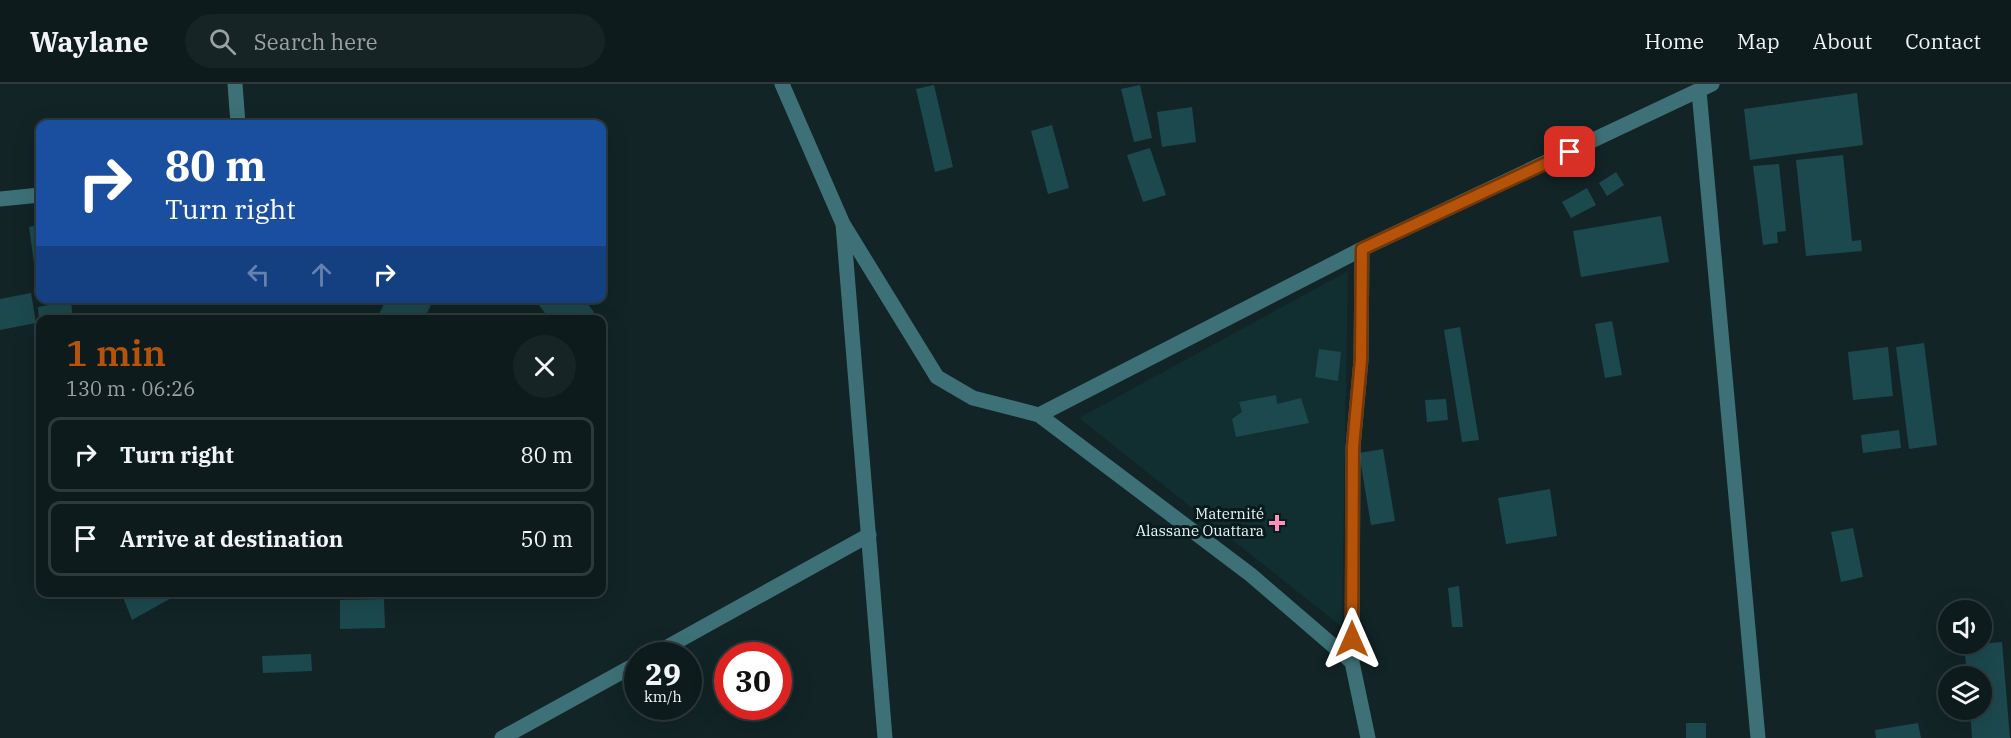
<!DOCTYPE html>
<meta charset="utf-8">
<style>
:root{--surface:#0e1b1c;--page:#172425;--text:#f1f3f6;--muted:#9ba1a3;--line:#2e393b;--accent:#b45309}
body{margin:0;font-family:"IBM Plex Serif",serif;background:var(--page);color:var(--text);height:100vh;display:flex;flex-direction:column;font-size:22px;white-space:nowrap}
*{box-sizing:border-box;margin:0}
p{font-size:20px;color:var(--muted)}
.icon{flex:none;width:33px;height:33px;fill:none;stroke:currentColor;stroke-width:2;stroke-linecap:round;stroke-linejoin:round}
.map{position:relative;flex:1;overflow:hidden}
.sheet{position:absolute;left:36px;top:231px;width:570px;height:282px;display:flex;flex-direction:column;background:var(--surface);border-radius:12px;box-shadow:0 6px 24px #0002,0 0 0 2px var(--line)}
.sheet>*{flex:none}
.guide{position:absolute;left:36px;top:36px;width:570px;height:183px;border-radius:12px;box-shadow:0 6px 24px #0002,0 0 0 2px var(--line);background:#1a4fa0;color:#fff;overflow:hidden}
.fabs{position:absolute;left:1938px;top:516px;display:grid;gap:12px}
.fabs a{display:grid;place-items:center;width:54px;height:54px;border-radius:50%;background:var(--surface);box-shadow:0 6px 24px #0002,0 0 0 2px var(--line);font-size:30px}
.speed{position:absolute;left:624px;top:558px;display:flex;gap:12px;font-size:30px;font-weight:700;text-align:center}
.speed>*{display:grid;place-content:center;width:78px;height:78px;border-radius:50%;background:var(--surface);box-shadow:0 6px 24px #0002,0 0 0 2px var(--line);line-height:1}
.speed small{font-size:15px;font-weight:400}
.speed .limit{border:9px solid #d22;background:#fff;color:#111}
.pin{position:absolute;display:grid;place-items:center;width:51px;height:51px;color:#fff;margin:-26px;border-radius:12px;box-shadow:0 3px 9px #0006}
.me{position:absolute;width:66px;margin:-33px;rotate:0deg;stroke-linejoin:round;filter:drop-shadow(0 0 4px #0008)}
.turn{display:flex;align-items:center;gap:21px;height:126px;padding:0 30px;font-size:27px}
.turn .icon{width:78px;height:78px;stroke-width:2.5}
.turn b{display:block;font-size:42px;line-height:51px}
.lanes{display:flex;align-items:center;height:57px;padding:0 30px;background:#0003;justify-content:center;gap:30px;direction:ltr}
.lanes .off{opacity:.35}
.round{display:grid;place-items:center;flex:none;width:63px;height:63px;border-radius:32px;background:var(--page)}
.headline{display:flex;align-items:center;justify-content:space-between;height:102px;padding:0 30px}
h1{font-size:36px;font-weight:600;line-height:45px;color:var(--accent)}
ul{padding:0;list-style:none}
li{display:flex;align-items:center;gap:18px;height:75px;margin:0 12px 9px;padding:0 18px;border:3px solid var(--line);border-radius:12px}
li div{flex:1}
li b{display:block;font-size:22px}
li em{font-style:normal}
header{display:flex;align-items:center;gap:36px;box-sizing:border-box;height:84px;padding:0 30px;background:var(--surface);border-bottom:2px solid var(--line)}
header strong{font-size:28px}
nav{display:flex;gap:33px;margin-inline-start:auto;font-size:21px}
.search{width:420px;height:54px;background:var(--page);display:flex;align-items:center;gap:15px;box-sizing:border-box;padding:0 21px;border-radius:33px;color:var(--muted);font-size:22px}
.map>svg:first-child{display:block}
</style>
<header>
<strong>Waylane</strong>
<div class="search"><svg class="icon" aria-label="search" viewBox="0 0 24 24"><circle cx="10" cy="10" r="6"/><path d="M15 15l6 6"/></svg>Search here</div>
<nav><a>Home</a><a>Map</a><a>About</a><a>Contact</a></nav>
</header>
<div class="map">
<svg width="2011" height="654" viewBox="0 0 2011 654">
<rect width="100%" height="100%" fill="#122426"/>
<path fill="#112e31" d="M1348,187L1342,543L1079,334Z"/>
<path fill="#1c494e" d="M934,1L953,83L935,88L916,5Z
M1140,1L1152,54L1134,58L1121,5Z
M1857,9L1863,61L1750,76L1744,25Z
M1192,23L1196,58L1162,63L1157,28Z
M1052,41L1069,104L1048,110L1031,47Z
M1150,64L1166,111L1143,118L1127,71Z
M1843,71L1852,157L1861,156L1862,167L1806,172L1796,76Z
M1779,80L1786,147L1777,148L1778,159L1763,161L1753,82Z
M1616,88L1624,101L1607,112L1599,99Z
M1587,104L1596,121L1571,134L1562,118Z
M1661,132L1669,178L1581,193L1573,147Z
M40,141V214H39L29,143Z
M31,209L36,239L0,246V215Z
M387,214H434L424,236H376Z
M548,214H583L594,228L585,236H550L539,221Z
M71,217L73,236H39L38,223Z
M1612,237L1622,291L1605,294L1595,240Z
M1460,243L1479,356L1462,358L1444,246Z
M1924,259L1937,361L1909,365L1896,263Z
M1888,263L1893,312L1853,316L1848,268Z
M1319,265L1341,268L1338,297L1315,293Z
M1276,311L1277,320L1301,314L1309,339L1236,353L1232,335L1242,328L1239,318Z
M1446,315L1448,336L1427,338L1425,316Z
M1899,346L1901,364L1863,369L1861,351Z
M1383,365L1395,437L1371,441L1359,369Z
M1550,405L1557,452L1506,460L1498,414Z
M1853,444L1863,493L1841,498L1831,448Z
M1459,502L1463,543H1452L1448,504Z
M121,508H182L132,536Z
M384,515L385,544L340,545V516Z
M2002,558L2010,654H1972L1970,626H1982V592H1967L1964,561Z
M311,570L312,587L263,589L262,572Z
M1686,639H1706V654H1686Z
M1918,639L1921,654H1876L1875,646Z"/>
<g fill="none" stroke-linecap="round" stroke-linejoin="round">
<path stroke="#3d7177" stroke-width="15" d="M235,0L238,40
M782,0L843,140L885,654
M1699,7L1758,654
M0,115L40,111
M843,140L937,293L973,314L1039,331L1362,165L1712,0
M1039,331L1251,491L1352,578L1368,654
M651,572L869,451
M1352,578L1353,363L1361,276L1362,165
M502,654L638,579"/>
</g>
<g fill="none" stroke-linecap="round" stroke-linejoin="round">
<defs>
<path id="route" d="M1352,555L1353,363L1361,276L1362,165L1570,68"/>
</defs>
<use href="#route" stroke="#753606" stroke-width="15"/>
<use href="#route" stroke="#b45309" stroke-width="10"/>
</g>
<path fill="#fe8ebc" stroke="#091b1d" stroke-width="2" d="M1274 430h6v6h6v6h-6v6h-6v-6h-6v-6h6z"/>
<g text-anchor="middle" stroke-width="6" stroke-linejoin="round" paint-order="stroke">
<g font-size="15" fill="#e8f4f5" stroke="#091b1d" text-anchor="end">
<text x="1264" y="435">Maternité<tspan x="1264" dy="17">Alassane Ouattara</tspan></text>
</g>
</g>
</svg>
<div class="fabs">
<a><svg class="icon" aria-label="sound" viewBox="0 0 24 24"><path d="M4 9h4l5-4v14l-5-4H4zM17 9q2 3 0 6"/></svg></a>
<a><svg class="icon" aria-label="layers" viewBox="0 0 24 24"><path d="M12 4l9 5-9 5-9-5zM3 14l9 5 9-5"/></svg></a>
</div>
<div class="speed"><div>29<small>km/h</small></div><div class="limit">30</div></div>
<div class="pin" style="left:1570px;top:68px;background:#d93025"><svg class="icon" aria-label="arrive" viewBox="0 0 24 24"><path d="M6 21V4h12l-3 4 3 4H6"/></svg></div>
<svg class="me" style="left:1352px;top:555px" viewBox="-20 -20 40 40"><path d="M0-17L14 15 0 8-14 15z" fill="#b45309" stroke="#fff" stroke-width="4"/></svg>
<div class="guide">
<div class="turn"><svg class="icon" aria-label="right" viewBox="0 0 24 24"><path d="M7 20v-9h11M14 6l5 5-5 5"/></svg><div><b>80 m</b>Turn right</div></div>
<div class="lanes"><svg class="icon off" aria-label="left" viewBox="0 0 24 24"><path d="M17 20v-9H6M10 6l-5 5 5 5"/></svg><svg class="icon off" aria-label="ahead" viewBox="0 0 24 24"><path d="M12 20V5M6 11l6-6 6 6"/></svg><svg class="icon" aria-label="right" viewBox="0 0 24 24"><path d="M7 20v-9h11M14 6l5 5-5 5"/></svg></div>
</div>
<section class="sheet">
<div class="headline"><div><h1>1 min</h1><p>130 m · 06:26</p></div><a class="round"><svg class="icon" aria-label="close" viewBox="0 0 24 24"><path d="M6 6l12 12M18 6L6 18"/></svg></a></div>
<ul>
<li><svg class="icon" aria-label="right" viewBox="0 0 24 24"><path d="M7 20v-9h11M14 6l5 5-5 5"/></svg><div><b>Turn right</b></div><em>80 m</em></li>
<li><svg class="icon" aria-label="arrive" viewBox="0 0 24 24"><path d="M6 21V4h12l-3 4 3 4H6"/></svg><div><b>Arrive at destination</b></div><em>50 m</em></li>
</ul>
</section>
</div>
